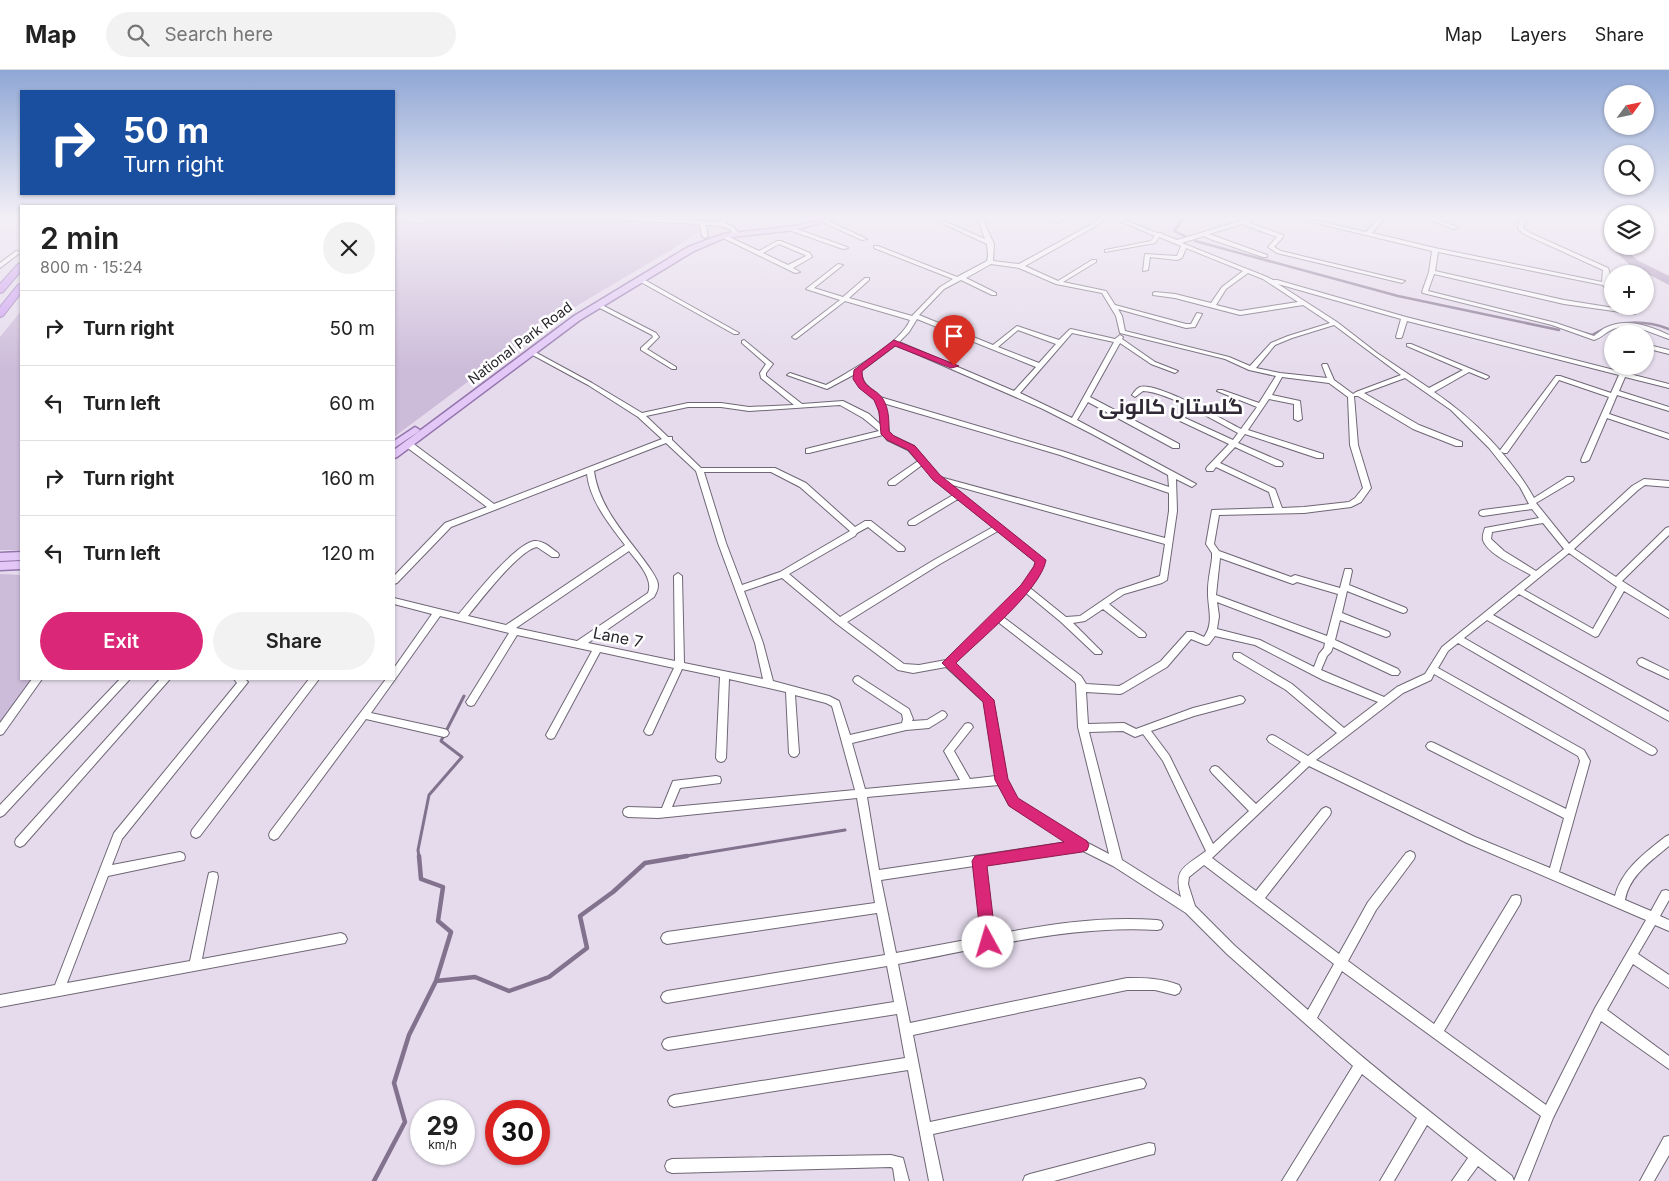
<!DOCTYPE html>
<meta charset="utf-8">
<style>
:root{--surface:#fff;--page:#f2f2f2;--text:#222;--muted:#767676;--line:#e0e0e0;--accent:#db2777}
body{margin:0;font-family:Inter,Cairo,sans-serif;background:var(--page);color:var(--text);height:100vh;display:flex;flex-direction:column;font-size:19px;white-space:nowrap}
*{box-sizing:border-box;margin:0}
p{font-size:16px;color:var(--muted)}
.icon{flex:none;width:28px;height:28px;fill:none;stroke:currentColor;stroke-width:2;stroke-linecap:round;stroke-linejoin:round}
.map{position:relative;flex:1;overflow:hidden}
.panel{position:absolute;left:20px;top:135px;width:375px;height:475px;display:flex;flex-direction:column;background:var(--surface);border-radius:0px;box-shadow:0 1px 4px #0004}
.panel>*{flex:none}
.banner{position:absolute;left:20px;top:20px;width:375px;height:105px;border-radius:0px;box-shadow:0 1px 4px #0004;background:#1a4fa0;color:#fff;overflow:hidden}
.needle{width:32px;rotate:57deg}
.fabs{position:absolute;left:1604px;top:15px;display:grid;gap:10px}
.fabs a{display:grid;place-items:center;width:50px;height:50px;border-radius:50%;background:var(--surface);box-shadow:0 1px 4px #0004;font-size:25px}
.speed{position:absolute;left:410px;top:1030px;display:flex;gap:10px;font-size:25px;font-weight:700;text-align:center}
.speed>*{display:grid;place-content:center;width:65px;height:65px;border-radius:50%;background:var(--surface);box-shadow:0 1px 4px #0004;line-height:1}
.speed small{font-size:12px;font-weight:400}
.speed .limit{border:8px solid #d22;background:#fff;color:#111}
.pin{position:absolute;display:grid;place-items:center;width:42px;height:42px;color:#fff;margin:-51px -21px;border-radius:50% 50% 50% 0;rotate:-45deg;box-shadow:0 0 5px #0007}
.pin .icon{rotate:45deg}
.me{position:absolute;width:55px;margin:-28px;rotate:354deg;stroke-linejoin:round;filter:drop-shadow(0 0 4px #0008)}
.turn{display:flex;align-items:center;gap:18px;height:105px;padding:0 20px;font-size:22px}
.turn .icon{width:65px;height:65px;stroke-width:2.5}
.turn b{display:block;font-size:35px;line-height:42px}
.round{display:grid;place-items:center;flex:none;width:52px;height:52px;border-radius:26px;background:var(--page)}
.summary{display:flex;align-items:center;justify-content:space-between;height:85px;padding:0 20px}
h1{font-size:30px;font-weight:600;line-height:38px}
.cta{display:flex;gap:10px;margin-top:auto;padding:10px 20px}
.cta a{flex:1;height:58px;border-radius:30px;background:var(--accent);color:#fff;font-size:20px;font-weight:600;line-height:58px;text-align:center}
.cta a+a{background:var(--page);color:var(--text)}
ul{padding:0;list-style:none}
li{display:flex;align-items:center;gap:15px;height:75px;padding:0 20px;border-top:1px solid var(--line)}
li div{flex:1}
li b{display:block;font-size:19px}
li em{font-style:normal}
header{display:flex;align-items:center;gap:30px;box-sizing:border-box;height:70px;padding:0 25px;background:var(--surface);border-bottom:1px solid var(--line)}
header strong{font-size:24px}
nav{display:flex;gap:28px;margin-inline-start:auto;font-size:18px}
.search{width:350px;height:45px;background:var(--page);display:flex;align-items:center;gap:12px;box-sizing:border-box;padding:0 18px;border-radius:28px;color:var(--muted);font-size:19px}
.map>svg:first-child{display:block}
</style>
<header>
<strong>Map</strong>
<div class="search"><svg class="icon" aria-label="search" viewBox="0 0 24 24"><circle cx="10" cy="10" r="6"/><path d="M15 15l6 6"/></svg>Search here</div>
<nav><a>Map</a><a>Layers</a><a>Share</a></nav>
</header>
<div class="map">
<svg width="1669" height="1111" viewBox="0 0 1669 1111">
<rect width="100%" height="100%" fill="#e5dbec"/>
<path fill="#ccbbd9" d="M394,146H809L788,151L714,152L671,180L541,257L394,367Z
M21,241V480H0V267Z
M0,504L21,505V609H33L0,657Z"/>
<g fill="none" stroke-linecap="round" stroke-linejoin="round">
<path stroke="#82728e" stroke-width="2.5" d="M1185,146L1174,161L1185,166
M1195,171L1398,226L1559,260
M1584,263L1592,265C1617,250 1642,249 1669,259"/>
<path stroke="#82728e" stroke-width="3" d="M419,787L418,780L429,725L462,687L441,671L464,626
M680,787L845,760"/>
<path stroke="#82728e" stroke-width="4.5" d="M419,786L421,809L443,817L438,851L451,862L436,911
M374,1111L405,1052L394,1013L409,965L436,911L475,907L509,921L549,907L587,878L580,846L613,822L645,793L687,786"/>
<path fill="#a994b9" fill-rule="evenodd" d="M1612,173V176H1622L1637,190L1669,206V215L1629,194L1611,178L1609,176Z"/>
<defs>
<path id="minor" d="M398,146C405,145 411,150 418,150C424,149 428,145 434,146C423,156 409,154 398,146Z
M578,146H602L720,152L726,146H730L725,153L735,158L738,164L733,165L731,160L721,156L706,155L708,166L705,168L702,166L700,154L581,148Z
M932,146L985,169L977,146H982L986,157L994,174L993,191L1019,194L1092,154L1103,146H1115L1157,163H1161L1162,164L1177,170L1257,146H1263V147L1247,152L1283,165V167L1274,177L1281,181L1405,211L1402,213L1277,183L1268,177L1277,167L1242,154L1209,164L1267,185V187H1263L1210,169L1204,166L1182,173L1267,207L1273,210H1277L1406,247L1669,314V318L1625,307L1619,321L1669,337V341L1617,325L1609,344L1669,364V369L1607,348L1589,390L1585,392H1582L1581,390L1609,327L1559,310L1507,383H1504L1500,381L1501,379L1556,306H1560L1611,323L1619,305L1407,251L1402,267L1401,268H1397L1396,267L1401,249L1278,214L1337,252L1377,283L1429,318L1463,300L1407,276V274H1411L1488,306L1489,307L1486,309L1469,302L1434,322C1474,349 1510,386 1534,428L1567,407H1573L1574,409L1573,411L1536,433L1569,474L1632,416L1644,409L1669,411V417L1645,415L1638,420L1574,479L1616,507L1666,458L1669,457V465L1622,511L1669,541V548L1624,521L1598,566L1595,567L1519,524L1493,545L1669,642V651L1487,550L1464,568L1655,678L1657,681L1655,684L1652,685L1649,684L1458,573L1448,581L1438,598L1584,680L1590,691L1559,802L1615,826C1622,799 1645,783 1665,767L1669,765V776C1651,791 1629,806 1625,830L1651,841L1662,821L1666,820L1669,821V830L1660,846L1669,850V861L1655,855L1638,884L1669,905V918L1633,894L1607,940L1669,986V999L1601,951L1553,1048L1528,1111H1514L1541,1046L1342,901L1317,948C1380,1003 1446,1055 1512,1106L1514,1111H1497L1478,1096L1467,1111H1452L1468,1088L1427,1055L1394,1111H1380L1417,1048L1362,1004L1296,1111H1282L1353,996L1227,884L1186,843L1113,796L1081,780L985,794L993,865C1048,854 1101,846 1157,850L1161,851L1163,855L1161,859L1157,860C1068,855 985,878 898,894L910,953L1127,908C1145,908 1162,908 1179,915L1181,919L1179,923L1175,925L1155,920H1127L913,965L930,1052L1140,1008L1144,1010L1146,1014L1144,1018L933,1064L943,1111H929L908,1000L674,1037L670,1035L668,1031L670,1027L674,1025L905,988L897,944L668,980L664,978L662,974L664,970L668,968L894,932L887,896L667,933L663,931L661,927L663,923L667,921L885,885L877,843L667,874L663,872L661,868L663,864L667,862L875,833L857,728L658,748L628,747L624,745L623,742L624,739L628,737L662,738L673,711L716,706L720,707L721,710L720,713L680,718L672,737L855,720L832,636L826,633L795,625L799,683L797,686L794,687L791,686L789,683L786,622L729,609L726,688L724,691L721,692L718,691L716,688L720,607L682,599L652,664L649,665L646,664L644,661L674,598L600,582L554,668L551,669L548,668L546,665L592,581L517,565L474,635L471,636L468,635L466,632L468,629L509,563L440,546L371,643L444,659L447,660L449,663L447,666L444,667L366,649L278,768L274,770L270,768L269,765L270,762L386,609H394V598L432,544L394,534V528L459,544C473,527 514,475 534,471C543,470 551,478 558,483L559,485L558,487H552L537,477C519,480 481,530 468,546L506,555L625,475C609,454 590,431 587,404L451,457L397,513L394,514V506L445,453L487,437L405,376V372H411L494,434L662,369L638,347L588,315L529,283V281H533L592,313L642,343L688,333H721L749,337L794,335L761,308L760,303L766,294L742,273V271L744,270L773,294L766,303V306L802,334L843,331L869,344L881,355C880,347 880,337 875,330C868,320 857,318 855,304L827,319L787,305L790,303L826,315C849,302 901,273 910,250L845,231L797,268L795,269L792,267L840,230L806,219L838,194L843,195L814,218L843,227L865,208H869V210L849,228L912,246L940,217L953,209L874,178V176H878L957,207L987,191L988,186L987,174L931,148L930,147ZM1108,146L1155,166L1151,171L1105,180V182L1155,173L1159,167L1181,176L1177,186L1145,184L1143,201L1148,200L1150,187L1177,190L1182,188L1186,178L1243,201L1222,217L1211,233L1175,224L1155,222L1153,223V225L1175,228L1240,245L1303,235L1330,253L1288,266L1271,273L1250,296L1229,287L1125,261L1122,246L1118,239L1186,258L1195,257L1202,244L1197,243L1191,254H1186L1115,235L1106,221L1063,212L1096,192V190H1092L1058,211L1025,196L1096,156ZM991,194L1019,198L1056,214L1102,223L1116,246L1120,263L1225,289L1249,300L1276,306L1259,333L1222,320H1218L1217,321L1257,337L1241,359C1224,350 1157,312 1140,317C1137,318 1134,322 1132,325L1135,327L1143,321C1168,322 1215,351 1238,363L1233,370L1185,348H1182L1178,350L1229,374L1207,397L1206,399L1207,401H1213L1216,397L1269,422L1274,438L1212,440L1206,474L1212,483V488C1211,498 1208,509 1208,520C1207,536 1215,552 1204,567L1193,562H1187L1161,591L1123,614L1119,616L1086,614L1081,606L1003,547L1026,523L1061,552L1095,584H1101L1102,582L1073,553L1085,551L1103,539L1139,567H1145L1146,565L1145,563L1109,534L1124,524L1162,513L1167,510L1177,441L1176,409L1192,417L1196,414L1077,350L1088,332L1173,378H1179V374L1090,327L1120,273L1151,294L1175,303L1178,301L1155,292L1122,269L1123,267L1120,265L1115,269L1071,259L1069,260L1059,270L1017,256L993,275L919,245L944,219L961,210L992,225H996V223L966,208ZM1248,203L1263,209L1298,232L1240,241L1216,235L1226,219ZM917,249L1036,297L1014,321L899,272L909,262ZM1334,255L1401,305L1356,322L1353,324L1334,310L1327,294H1323L1322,295L1327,308L1280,303L1256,298L1275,275L1292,268ZM1018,260L1056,274L1039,293L998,277ZM1072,263L1114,272L1072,348L1020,323ZM896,275L1043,339L1092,364L1168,405L1169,417L1065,382L880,327C871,317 862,316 861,301ZM1282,307L1329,313L1348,327L1350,375L1363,418L1355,428L1349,432L1304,437L1282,438L1275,419L1220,393L1235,377L1276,396H1282L1283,394L1282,392L1238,373L1245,364L1317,388H1323V384L1248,360L1269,329L1294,334V349L1298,351L1302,349L1300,331L1272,325ZM1405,308L1451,340L1489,378L1520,417L1529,434L1483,440L1480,441L1479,443L1480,445L1483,446L1532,439L1539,448L1485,458C1484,461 1482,466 1483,470C1487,484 1519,498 1531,505L1442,577L1425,604L1397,617L1384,627L1321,600L1327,586L1331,582L1333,577L1392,605H1398L1400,602L1398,599L1335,570L1340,550L1386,567L1389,566L1390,564L1389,562L1342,543L1347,521L1403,543L1406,542L1407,540L1406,538L1349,515L1352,501L1351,499H1345L1340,518L1295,505L1291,507L1219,481L1214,474L1219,445L1304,443L1351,437L1361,432L1371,418L1358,375L1354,326H1358L1413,359L1456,376H1462V372L1419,355L1364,323ZM883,333L1060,385L1169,423V441L1165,468L940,407L914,376L893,366L889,362L886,342ZM840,335L863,348L879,361L806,379V383H809L883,365L887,370L908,380L918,391L889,411L888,413L889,415H895L922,395L933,409L953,425L909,451L908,453L909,455H915L958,429L993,457L934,490L840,547L789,504L855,466L857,463L868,457L898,481H904L905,479L904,477L871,451H865L855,457L806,413L775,398H701L672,370V367H668L646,346L688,337H721L749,341ZM666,373L696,401L718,473L755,573L763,609L684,593L682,506L678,503L674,506L675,591L588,573L654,527C661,515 658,511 651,500C630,469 599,440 594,401ZM704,402H771L800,417L850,461L780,502L742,515L726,473ZM949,414L1165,474L1160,506L1118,520L1080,546L1066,547L1030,518L1040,503L1044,491L1043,489ZM1543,453L1564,479L1536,501L1504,481L1491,469L1492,462ZM998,461L1036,492L1032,502L1012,528L946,590L919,595L904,594L847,552L940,494ZM629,481C637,491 654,509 648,523L577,571L516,558ZM1569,483L1617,517L1593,559L1524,520ZM1220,488L1290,513L1293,514L1297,512L1338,524L1327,566L1216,525ZM782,508L837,554L898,600L913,603L946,597L984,632L996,706L970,709L954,681L973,657L971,654L968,653L965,654L944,681L960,710L865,719L852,673L906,660L929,658L945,648L947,645L945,642L942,641L927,650L912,651L913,649L909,639L858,606L855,607L853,610L855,613L902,644L903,649L902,653L850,665L839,631L829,626L773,611L763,573L744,521ZM1217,532L1325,573L1324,578L1319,584L1314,597L1260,570L1217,559L1219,546ZM998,552L1075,612L1076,614L1078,657L1109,784L1086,772L1017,729L1007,710L993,630L954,593ZM1215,566L1255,575L1323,610L1378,632L1344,658L1292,614L1240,583H1234L1233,586L1234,589L1286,620L1337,663L1308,686L1275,666L1272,665L1269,666L1267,669L1269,672L1301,692L1256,734L1218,697L1215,696L1212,697L1210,700L1212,703L1249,741L1213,774L1169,685L1151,661L1194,646L1243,633L1245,630L1243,627L1240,626L1193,638L1136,659L1124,653L1088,654L1086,622L1120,624L1123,623L1167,597L1191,569L1206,575L1209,574ZM1434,604L1578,686L1580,691L1566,739L1434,673L1431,672L1428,673L1426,676L1428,679L1564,748L1550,798L1475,767L1316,690L1403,623L1431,610ZM1123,661L1135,667L1143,664L1163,691L1206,781C1185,797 1173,798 1181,827L1122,790L1089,662ZM1309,696L1467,773L1646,850L1595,938L1546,1035L1444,961L1520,834L1521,830L1520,826L1516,825L1512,826L1434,954L1348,891L1376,840L1414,789L1415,786L1414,783L1410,781L1406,783L1368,832L1339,884L1265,828L1330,745L1331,742L1330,739L1326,737L1322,739L1256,821L1212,788ZM999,715L1009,735L1068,772L879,800L867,727ZM1204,795L1334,894L1308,940L1235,876L1195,836L1188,814L1189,807ZM974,796L982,867L896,883L881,810Z
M1057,146H1062L1059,152L1057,153L1054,151Z
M1287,146H1295L1366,162L1381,146H1386L1372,163L1435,178L1602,212L1603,200L1524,164L1518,159L1520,149L1527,146H1533V147L1525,151L1523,158L1528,162L1608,198L1610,204L1608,214L1612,219V224L1610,223L1603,215L1438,182L1435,201L1564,230L1633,241L1635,242V244L1564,234L1434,204L1428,221L1556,253L1594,266C1598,263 1602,259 1607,257C1627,248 1650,256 1669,265V269C1651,263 1630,251 1611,260C1605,263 1601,268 1594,270L1552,255L1423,223L1422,222L1429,202L1432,181Z
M1421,146H1428L1459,158L1454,159Z
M822,150H826L867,169L862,170L822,152Z
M791,157L847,177L848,178L843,179L789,160L788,159Z
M723,164L759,181L777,171H781L810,183L812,187L793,198L800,202L795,203L721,167L720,166ZM779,174L805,185L806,186L788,195L763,183Z
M16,181L21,182L0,198V193Z
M639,209H643L739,263L738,264H734L639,211Z
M598,233L656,263L659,267L647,279L676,297V299H672L641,280V278L653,267L652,265L596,236L595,235Z
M1645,274L1669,280V284L1645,278Z
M1642,588L1669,601V609L1639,595L1637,592L1639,589Z
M32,609H42L3,664L0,665V653Z
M120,609H130L4,745L0,747V735Z
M160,609H170L24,775L20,777L16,775L15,772L16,769Z
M234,609H245L248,612L122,769L112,795L180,782L184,784L185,787L184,790L108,806L67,913L190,891L208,807L209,803L213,802L217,803L218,807L202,889L341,863L345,865L347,869L345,873L0,937V925L55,915L114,763L237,613Z
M309,609H319L200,766L196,768L192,766L191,763L192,760Z
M1669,1066V1085L1654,1111H1640L1664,1067Z
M1149,1073L1154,1074L1155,1079L1154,1084L1149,1085L1054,1111H1023L1025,1106L1030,1104Z
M891,1085L903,1088L909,1111H895L893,1098L891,1097L672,1103L667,1101L665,1096L667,1091L672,1089Z"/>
<path id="major" d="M834,146H844L795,160L724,168L694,181L580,250L397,387L394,388V380L574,246L688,177L723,164L795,156Z
M415,357L420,360L418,362L394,378V371Z
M21,482V490L0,491V483Z
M21,491V499L0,500V492Z"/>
<path id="highway" d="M21,193V201L3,222L0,223V214L18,194Z
M21,214V223L3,246L0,247V237L18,215Z"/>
</defs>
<use href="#minor" stroke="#6f6775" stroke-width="2"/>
<use href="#major" stroke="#9475ac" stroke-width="3"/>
<use href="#highway" stroke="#9475ac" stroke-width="2"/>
<use href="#minor" fill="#fff" fill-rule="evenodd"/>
<use href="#major" fill="#e2c7f7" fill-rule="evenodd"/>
<use href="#highway" fill="#cfa1f2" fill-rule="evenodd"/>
</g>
<linearGradient id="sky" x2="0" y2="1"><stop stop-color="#8fa7d5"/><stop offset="0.49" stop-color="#f3eff6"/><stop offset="1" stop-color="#f3eff6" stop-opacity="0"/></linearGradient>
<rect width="1669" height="301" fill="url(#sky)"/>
<path fill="#db2777" stroke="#8e194d" d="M894,270L959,296L951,298L895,276L862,301C862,319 875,317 883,329C889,339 889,350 889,361L894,366L915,376L940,405L1046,490C1041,520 978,571 956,593L994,630L1008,709L1018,728L1087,771L1089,775L1087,780L1082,782L987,796L996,872L993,877L988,879L983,877L981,872L972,791L975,786L1064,772L1009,736L995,710L983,632L942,593L1021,515L1034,496L1035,492L933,410L908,380L887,370L881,364L879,342L874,330L859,318L853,309L854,300Z"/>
<g text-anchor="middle" stroke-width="5" stroke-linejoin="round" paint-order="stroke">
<g font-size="14" fill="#27242a" stroke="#fff">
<text transform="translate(520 273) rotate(-37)" y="5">National Park Road</text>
</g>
<g font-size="16" fill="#27242a" stroke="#fff">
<text transform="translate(618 567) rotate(11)" y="6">Lane 7</text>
</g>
<g font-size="21" font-weight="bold" fill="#302935" stroke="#fff">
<text x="1171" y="344">گلستان کالونی</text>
</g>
</g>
</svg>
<div class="fabs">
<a><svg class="needle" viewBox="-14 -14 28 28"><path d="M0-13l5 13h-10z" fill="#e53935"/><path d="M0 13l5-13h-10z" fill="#767676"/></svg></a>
<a><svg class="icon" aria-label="search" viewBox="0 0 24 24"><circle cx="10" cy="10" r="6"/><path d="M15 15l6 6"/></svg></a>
<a><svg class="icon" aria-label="layers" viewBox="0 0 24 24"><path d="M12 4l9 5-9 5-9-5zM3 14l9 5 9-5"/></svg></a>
<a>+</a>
<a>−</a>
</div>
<div class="speed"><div>29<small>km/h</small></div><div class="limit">30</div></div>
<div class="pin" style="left:954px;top:296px;background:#d93025"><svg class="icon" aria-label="arrive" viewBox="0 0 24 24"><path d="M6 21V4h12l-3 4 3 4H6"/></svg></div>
<svg class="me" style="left:988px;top:872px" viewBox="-20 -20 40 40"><circle r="19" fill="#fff"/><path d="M0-13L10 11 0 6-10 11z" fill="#db2777"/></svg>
<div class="banner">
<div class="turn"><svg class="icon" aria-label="right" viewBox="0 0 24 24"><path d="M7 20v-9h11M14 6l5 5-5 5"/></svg><div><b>50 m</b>Turn right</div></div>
</div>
<section class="panel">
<div class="summary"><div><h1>2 min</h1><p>800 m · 15:24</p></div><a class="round"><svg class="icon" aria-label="close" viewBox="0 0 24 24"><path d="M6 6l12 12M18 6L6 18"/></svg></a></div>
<ul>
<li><svg class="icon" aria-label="right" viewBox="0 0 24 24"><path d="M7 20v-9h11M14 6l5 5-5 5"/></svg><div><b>Turn right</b></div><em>50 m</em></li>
<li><svg class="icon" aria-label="left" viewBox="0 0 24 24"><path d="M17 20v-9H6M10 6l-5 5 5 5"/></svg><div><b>Turn left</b></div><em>60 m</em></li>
<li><svg class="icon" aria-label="right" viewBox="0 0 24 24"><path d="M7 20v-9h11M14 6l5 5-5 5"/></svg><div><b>Turn right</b></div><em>160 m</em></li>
<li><svg class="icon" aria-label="left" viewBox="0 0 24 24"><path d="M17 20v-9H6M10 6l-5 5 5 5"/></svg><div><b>Turn left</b></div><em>120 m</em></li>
</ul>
<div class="cta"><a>Exit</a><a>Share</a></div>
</section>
</div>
